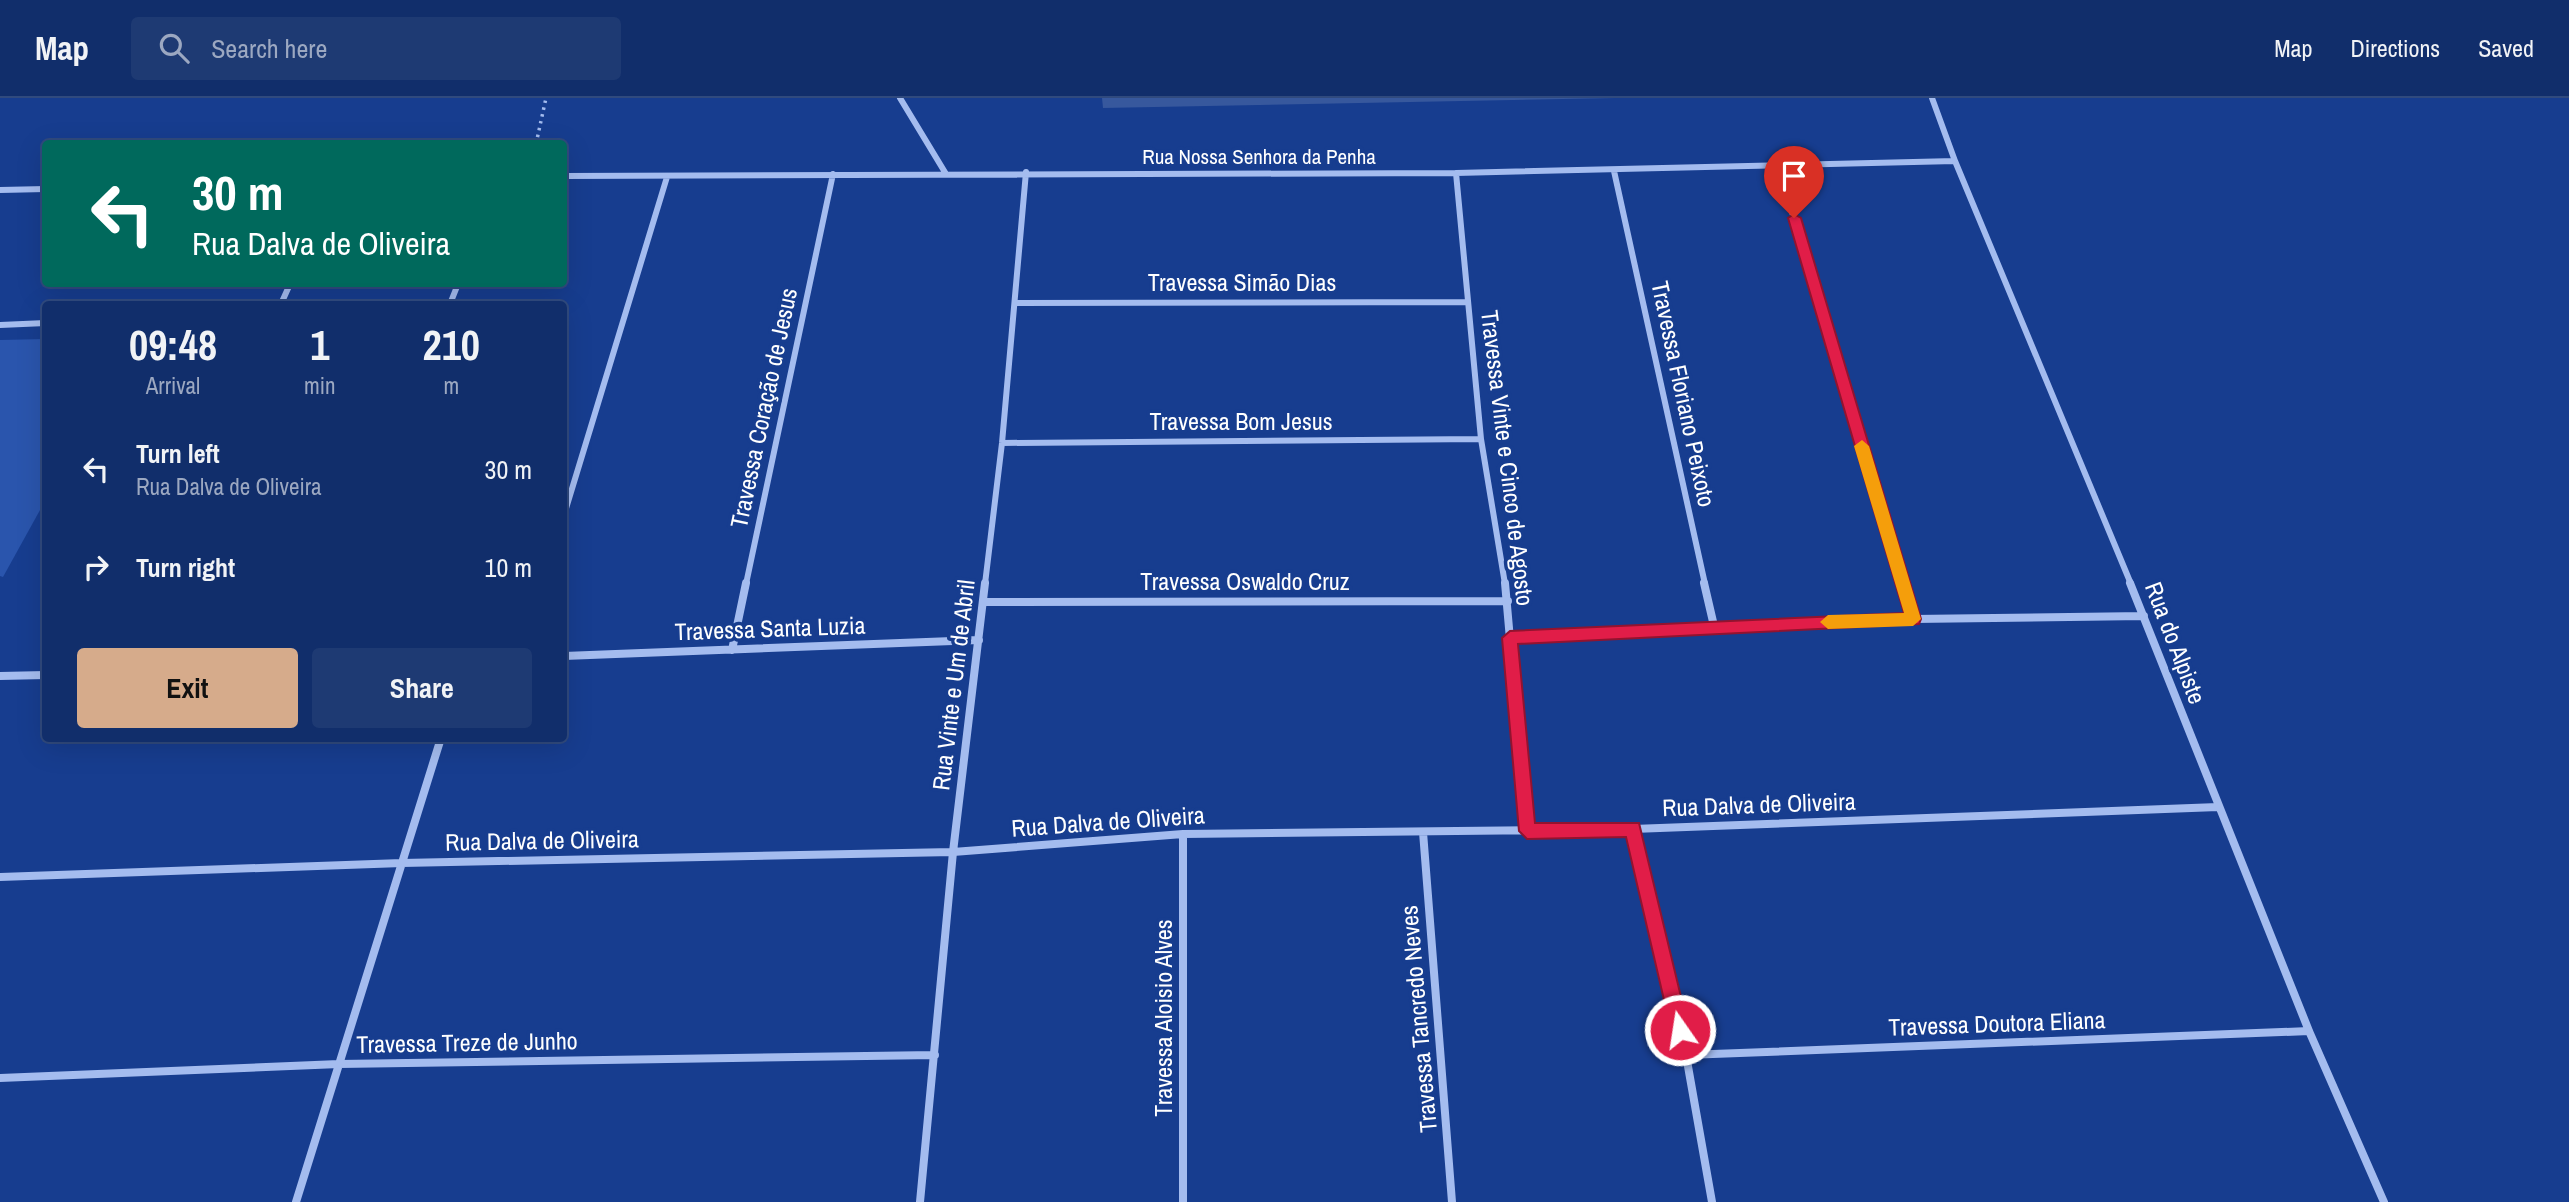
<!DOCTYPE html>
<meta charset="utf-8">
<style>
:root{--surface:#112e6b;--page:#1e3a73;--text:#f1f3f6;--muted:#9ca8c1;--line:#304a7e;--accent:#d6ab8b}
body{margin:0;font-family:"Archivo Narrow",sans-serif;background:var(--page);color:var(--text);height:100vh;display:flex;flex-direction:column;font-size:26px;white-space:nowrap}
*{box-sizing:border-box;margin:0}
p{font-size:23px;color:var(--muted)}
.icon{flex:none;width:38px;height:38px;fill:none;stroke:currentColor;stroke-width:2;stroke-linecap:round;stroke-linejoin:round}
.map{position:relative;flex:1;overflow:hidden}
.side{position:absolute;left:42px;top:203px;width:525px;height:441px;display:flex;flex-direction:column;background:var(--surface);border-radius:7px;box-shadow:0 7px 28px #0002,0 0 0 2px var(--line)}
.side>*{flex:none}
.banner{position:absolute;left:42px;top:42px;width:525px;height:147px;border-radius:7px;box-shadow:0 7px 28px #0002,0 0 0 2px var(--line);background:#00695c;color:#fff;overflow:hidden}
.pin{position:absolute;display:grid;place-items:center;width:60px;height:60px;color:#fff;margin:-72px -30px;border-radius:50% 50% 50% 0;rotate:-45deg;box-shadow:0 0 7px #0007}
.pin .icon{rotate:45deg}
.me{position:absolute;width:77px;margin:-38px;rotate:347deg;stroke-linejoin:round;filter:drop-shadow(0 0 5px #0008)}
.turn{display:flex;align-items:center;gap:24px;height:147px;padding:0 35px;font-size:32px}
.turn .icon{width:91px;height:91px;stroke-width:2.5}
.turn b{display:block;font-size:49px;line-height:60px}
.eta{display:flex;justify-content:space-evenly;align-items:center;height:119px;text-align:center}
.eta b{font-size:42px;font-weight:800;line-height:49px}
.primary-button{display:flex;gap:14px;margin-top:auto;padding:14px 35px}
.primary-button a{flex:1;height:80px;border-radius:7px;background:var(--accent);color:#111;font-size:28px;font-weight:800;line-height:80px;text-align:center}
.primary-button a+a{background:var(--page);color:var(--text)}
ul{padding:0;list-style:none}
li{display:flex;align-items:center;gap:21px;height:98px;padding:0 35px}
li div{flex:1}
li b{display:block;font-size:26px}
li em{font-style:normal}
header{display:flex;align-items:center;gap:42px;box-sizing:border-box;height:98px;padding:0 35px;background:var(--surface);border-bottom:2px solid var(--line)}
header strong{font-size:33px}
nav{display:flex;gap:38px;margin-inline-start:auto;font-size:24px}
.search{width:490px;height:63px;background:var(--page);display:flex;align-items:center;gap:18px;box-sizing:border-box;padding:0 24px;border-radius:7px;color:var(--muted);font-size:26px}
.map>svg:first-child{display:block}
</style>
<header>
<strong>Map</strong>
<div class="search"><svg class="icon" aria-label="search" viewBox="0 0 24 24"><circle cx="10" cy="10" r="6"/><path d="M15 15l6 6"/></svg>Search here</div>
<nav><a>Map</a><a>Directions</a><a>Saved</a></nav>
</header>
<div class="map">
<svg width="2569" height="1104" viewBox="0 0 2569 1104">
<rect width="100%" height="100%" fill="#173d8f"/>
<path fill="#2a55ad" d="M46,241L45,403L3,479L0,478V242Z"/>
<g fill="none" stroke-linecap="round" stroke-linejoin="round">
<path stroke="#a4bcef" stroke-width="3.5" stroke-dasharray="2.5 4.5" stroke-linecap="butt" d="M536,46L546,0"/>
<path stroke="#a4bcef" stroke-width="6" d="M900,0L946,76
M1932,0L1955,63L2131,486
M1778,67L1903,486
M1614,73L1705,486
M1456,75L1481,341L1505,486
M564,78L1456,75L1955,63
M0,92L46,91
M1016,205L1468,204
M281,206L290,186
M450,206L458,186
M0,227L46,225
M1002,345L1481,341
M564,417L667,79
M746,486L833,76
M985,486L1002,345L1026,74"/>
<path stroke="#a4bcef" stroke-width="8" d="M1505,485L1527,733
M1704,485L1714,528
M1902,485L1913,521
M2130,485L2309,933L2384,1104
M983,504L1508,503
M1510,540L1913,521L2144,518
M732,552L746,485
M564,558L979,542
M0,578L46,577
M1633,731L1686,957L1712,1104
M1423,734L1452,1104
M1183,736V1104
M0,779L402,765L953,754L1183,736L1633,731L2218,709
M1686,957L2309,933
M0,980L339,966L935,957
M296,1104L441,640
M920,1104L953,754L985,485"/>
</g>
<path fill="#37589d" d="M1102,0H1616L1103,10Z"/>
<path fill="#e11d48" stroke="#92132f" stroke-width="2" d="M1794,116L1801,120L1921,521L1919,526L1518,546L1535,725H1639L1689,932L1686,938L1680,941L1673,938L1671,932L1626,739L1527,741L1519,733L1502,540L1510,533L1904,515L1788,120Z"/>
<path fill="#f59e0b" d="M1862,342L1869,348L1921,521L1913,528L1828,531L1820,524L1828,517L1904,515L1854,348Z"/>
<g text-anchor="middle" stroke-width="7" stroke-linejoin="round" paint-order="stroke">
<g font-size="21" fill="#fff" stroke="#173d8f">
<text x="1259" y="66">Rua Nossa Senhora da Penha</text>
</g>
<g font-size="24" fill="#fff" stroke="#173d8f">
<text x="1242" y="193">Travessa Simão Dias</text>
<text transform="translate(1683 296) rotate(78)" y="8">Travessa Floriano Peixoto</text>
<text transform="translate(764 310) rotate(-78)" y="8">Travessa Coração de Jesus</text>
<text x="1241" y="332">Travessa Bom Jesus</text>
<text transform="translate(1507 360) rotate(83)" y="8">Travessa Vinte e Cinco de Agosto</text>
<text x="1245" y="492">Travessa Oswaldo Cruz</text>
<text transform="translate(770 531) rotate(-2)" y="8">Travessa Santa Luzia</text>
<text transform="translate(2175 545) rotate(69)" y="8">Rua do Alpiste</text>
<text transform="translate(954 587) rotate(-83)" y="8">Rua Vinte e Um de Abril</text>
<text transform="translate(1759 707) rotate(-2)" y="8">Rua Dalva de Oliveira</text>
<text transform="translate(1108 724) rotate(-4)" y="8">Rua Dalva de Oliveira</text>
<text transform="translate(542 743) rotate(-1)" y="8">Rua Dalva de Oliveira</text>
<text transform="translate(1164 920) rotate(-90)" y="8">Travessa Aloisio Alves</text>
<text transform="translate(1419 921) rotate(-95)" y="8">Travessa Tancredo Neves</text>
<text transform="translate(1997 926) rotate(-2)" y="8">Travessa Doutora Eliana</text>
<text transform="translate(467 945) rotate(-1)" y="8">Travessa Treze de Junho</text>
</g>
</g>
</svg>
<div class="pin" style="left:1794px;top:120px;background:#d93025"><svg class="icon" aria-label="arrive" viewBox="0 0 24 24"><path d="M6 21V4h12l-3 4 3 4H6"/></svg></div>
<svg class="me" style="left:1680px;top:932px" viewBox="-20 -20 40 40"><circle r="17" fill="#e11d48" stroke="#fff" stroke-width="3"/><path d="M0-11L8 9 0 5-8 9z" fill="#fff"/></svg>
<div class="banner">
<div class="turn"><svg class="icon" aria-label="left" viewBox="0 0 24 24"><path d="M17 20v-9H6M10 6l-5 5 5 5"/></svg><div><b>30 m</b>Rua Dalva de Oliveira</div></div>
</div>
<section class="side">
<div class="eta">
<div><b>09:48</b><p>Arrival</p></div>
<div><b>1</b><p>min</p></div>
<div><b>210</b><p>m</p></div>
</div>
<ul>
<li><svg class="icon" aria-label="left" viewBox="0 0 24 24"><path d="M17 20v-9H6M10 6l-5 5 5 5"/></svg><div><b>Turn left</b><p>Rua Dalva de Oliveira</p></div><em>30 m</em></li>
<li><svg class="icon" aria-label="right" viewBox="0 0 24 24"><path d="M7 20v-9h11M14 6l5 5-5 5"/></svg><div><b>Turn right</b></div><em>10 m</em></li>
</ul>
<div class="primary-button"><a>Exit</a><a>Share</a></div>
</section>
</div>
